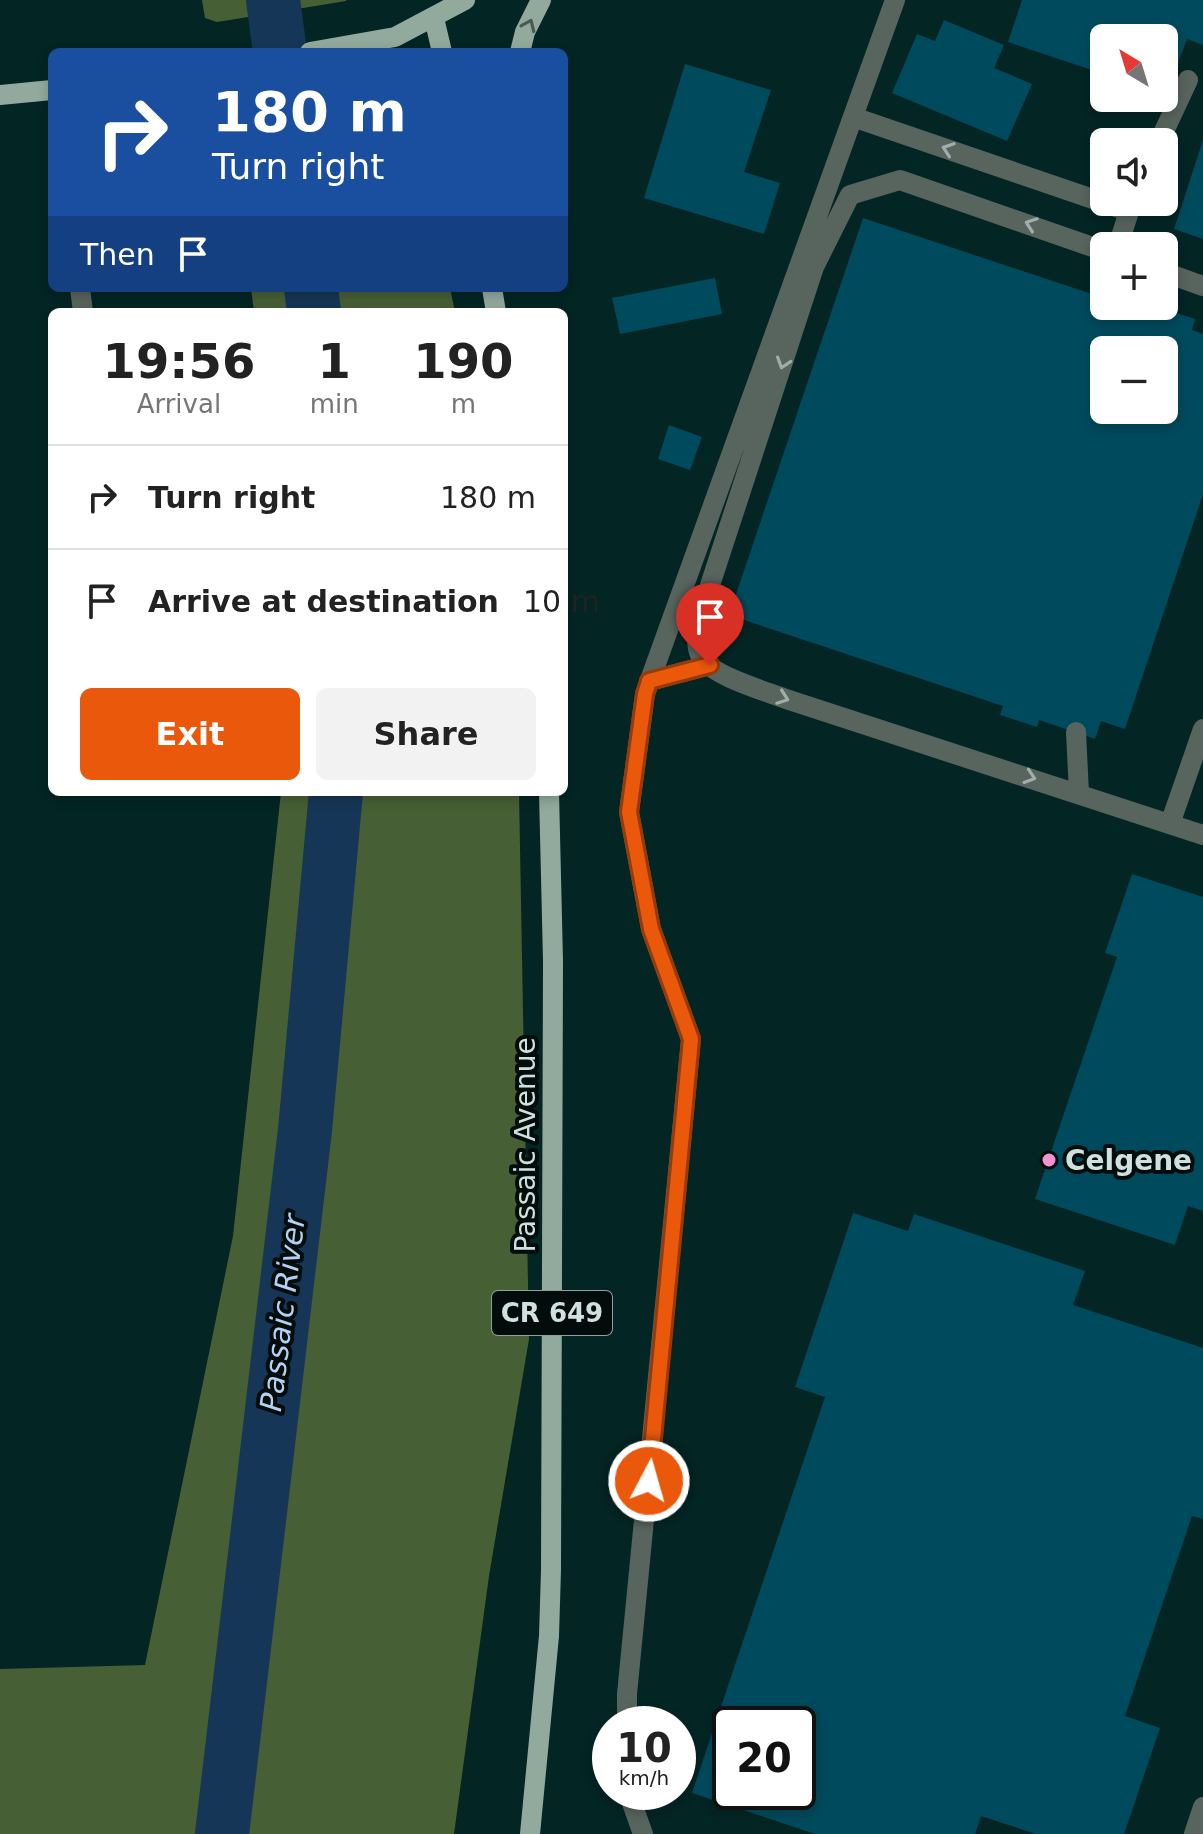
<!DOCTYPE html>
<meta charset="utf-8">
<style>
:root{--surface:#fff;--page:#f2f2f2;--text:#222;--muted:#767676;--line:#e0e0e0;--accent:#ea580c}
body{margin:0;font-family:"DejaVu Sans",sans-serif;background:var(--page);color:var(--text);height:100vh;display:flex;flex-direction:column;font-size:30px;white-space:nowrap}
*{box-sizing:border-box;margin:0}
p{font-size:26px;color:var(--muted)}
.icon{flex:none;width:44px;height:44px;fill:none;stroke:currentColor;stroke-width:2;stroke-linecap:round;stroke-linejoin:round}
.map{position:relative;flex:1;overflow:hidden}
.sheet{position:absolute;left:48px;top:308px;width:520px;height:488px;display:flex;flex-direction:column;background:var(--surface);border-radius:12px;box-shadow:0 4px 12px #0003}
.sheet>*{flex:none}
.banner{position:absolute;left:48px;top:48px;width:520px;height:244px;border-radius:12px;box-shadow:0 4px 12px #0003;background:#1a4fa0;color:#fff;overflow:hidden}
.needle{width:52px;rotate:322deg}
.controls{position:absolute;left:1090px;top:24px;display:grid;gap:16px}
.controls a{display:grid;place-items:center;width:88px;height:88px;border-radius:12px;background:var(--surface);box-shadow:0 4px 12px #0003;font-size:40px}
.speed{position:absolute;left:592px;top:1706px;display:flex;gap:16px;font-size:40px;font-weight:700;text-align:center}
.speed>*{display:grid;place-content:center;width:104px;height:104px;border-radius:50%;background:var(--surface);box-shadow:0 4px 12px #0003;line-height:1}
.speed small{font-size:20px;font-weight:400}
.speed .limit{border:4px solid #111;border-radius:12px;background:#fff;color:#111}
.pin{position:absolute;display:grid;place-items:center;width:68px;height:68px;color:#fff;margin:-82px -34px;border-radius:50% 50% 50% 0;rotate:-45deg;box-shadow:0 0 8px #0007}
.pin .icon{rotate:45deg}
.me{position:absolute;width:88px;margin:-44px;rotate:6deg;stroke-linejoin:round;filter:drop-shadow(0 0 6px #0008)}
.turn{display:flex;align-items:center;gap:28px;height:168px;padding:0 32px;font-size:36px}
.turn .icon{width:104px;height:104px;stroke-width:2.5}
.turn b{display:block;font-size:56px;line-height:68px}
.then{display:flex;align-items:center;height:76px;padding:0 32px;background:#0003;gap:16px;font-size:30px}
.eta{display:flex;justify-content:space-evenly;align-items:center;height:136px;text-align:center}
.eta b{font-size:48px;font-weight:600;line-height:56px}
.primary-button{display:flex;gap:16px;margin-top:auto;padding:16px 32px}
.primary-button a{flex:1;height:92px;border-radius:12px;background:var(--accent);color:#fff;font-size:32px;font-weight:600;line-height:92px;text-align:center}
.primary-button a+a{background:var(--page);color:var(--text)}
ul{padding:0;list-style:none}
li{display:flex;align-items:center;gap:24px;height:104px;padding:0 32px;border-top:2px solid var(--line)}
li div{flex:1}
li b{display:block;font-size:30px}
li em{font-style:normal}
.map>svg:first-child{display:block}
</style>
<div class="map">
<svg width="1203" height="1834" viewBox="0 0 1203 1834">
<rect width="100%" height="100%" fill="#032524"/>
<path fill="#475f35" d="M202,0H346V1L217,22L205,18Z
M251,288H450L455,312H254Z
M281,792H519L529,1339L489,1576L454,1834H0V1669L145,1665L233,1236Z"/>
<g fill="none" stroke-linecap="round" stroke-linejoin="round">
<path stroke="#163657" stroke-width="54" d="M273,0L280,52
M311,288L314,312
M222,1834L305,1130L336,792"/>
</g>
<path fill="#004a5d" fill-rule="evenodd" d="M1022,0H1203V45L1187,39L1166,95L1164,94V38H1104V74L1008,42Z
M944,20L1004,45L994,68L1032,84L1007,141L892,93L917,34L935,41Z
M685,64L771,90L744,172L780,183L764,234L644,198Z
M1203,140V239L1174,229Z
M863,218L1104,298V306H1130L1153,314L1155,306L1195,319L1192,330L1203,334V494L1125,729L1101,721L1095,739L1039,720L1037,727L1000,715L1003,706L729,615ZM1104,350H1164V410H1104Z
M715,278L722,314L620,334L612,298Z
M669,425L702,437L690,470L658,459Z
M1132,874L1203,897V1211L1188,1206L1175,1245L1035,1199L1117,957L1105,953Z
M853,1213L908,1231L914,1214L1085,1271L1073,1305L1203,1348V1519L1192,1516L1125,1716L1160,1728L1124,1834H1036L981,1816L975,1834H815L692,1793L825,1397L795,1387ZM730,1724H798V1792H730Z"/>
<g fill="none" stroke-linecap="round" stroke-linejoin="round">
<path stroke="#58645e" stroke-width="20" d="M853,117L1128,211
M1159,142L1188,80
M1118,246L1132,202
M1104,251L900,180L850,195L814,267L697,625C697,635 696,648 701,657C712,676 765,691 786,699L1203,835
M1164,272L1203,286
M80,288L83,312
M649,681L710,665
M1076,732L1079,793
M1170,824L1203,729
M627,1724V1694L691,1039L651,929L629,812L645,694L895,0
M628,1792L643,1834
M1194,1834L1203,1807"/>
<path stroke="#92aa9d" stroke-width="20" d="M434,18L442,52
M310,52L395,37L465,0
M520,52L525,32L541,0
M0,95L52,90
M492,288L496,312
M530,1834L549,1636L551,1570L553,961L549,792"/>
</g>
<defs><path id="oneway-chevron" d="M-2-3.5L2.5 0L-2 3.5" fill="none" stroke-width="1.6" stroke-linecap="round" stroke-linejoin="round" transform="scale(2)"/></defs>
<use stroke="#4a5b54" href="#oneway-chevron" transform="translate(529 25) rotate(-66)"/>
<g stroke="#9faeab">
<use href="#oneway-chevron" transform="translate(948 149) rotate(-161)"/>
<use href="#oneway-chevron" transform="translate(1031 224) rotate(-160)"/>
<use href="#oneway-chevron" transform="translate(783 363) rotate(108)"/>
<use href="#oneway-chevron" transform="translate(783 698) rotate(20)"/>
<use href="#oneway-chevron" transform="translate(1030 777) rotate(18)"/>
</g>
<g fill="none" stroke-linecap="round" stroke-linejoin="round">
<defs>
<path id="route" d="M649,1481L691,1039L651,929L629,812L645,694L649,681L710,665"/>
</defs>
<use href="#route" stroke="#983908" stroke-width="20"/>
<use href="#route" stroke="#ea580c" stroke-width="14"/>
</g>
<circle fill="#f491d3" stroke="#020c0b" stroke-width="3" cx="1049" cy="1160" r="8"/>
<g text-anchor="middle" stroke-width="8" stroke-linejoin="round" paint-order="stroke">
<rect fill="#020c0b" stroke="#91a09f" stroke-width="2" x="492" y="1291" width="120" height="44" rx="6"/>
<g font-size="26" font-weight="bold" fill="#cee0df">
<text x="552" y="1322">CR 649</text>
</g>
<g font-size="28" fill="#cee0df" stroke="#020c0b">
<text transform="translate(525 1145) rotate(-90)" y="10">Passaic Avenue</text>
</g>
<g font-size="28" font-weight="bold" fill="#cee0df" stroke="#020c0b" text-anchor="start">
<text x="1065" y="1170">Celgene</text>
</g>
<g font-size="30" font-style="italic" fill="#b2d1f5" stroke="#020c0b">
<text transform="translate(283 1313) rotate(-83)" y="10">Passaic River</text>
</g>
</g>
</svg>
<div class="controls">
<a><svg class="needle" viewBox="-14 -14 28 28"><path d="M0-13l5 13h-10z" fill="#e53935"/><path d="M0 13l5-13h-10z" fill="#767676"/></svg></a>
<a><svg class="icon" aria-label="sound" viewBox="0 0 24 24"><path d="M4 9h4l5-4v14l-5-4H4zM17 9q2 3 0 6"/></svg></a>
<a>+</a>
<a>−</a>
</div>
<div class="speed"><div>10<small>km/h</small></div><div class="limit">20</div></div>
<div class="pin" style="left:710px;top:665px;background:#d93025"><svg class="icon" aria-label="arrive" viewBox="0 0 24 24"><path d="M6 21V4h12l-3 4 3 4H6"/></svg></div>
<svg class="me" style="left:649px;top:1481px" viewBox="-20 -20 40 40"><circle r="17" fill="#ea580c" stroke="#fff" stroke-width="3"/><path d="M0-11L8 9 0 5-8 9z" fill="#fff"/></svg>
<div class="banner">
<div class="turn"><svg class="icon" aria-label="right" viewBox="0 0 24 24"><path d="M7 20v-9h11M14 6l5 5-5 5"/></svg><div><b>180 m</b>Turn right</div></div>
<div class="then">Then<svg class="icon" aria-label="arrive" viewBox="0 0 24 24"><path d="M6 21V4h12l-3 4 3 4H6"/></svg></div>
</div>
<section class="sheet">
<div class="eta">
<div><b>19:56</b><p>Arrival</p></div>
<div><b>1</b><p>min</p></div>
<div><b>190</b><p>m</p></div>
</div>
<ul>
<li><svg class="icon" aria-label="right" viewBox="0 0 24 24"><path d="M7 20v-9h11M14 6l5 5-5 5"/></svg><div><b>Turn right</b></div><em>180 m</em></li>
<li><svg class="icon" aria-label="arrive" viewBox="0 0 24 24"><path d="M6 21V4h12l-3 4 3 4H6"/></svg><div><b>Arrive at destination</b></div><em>10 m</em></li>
</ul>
<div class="primary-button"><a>Exit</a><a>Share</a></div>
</section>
</div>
